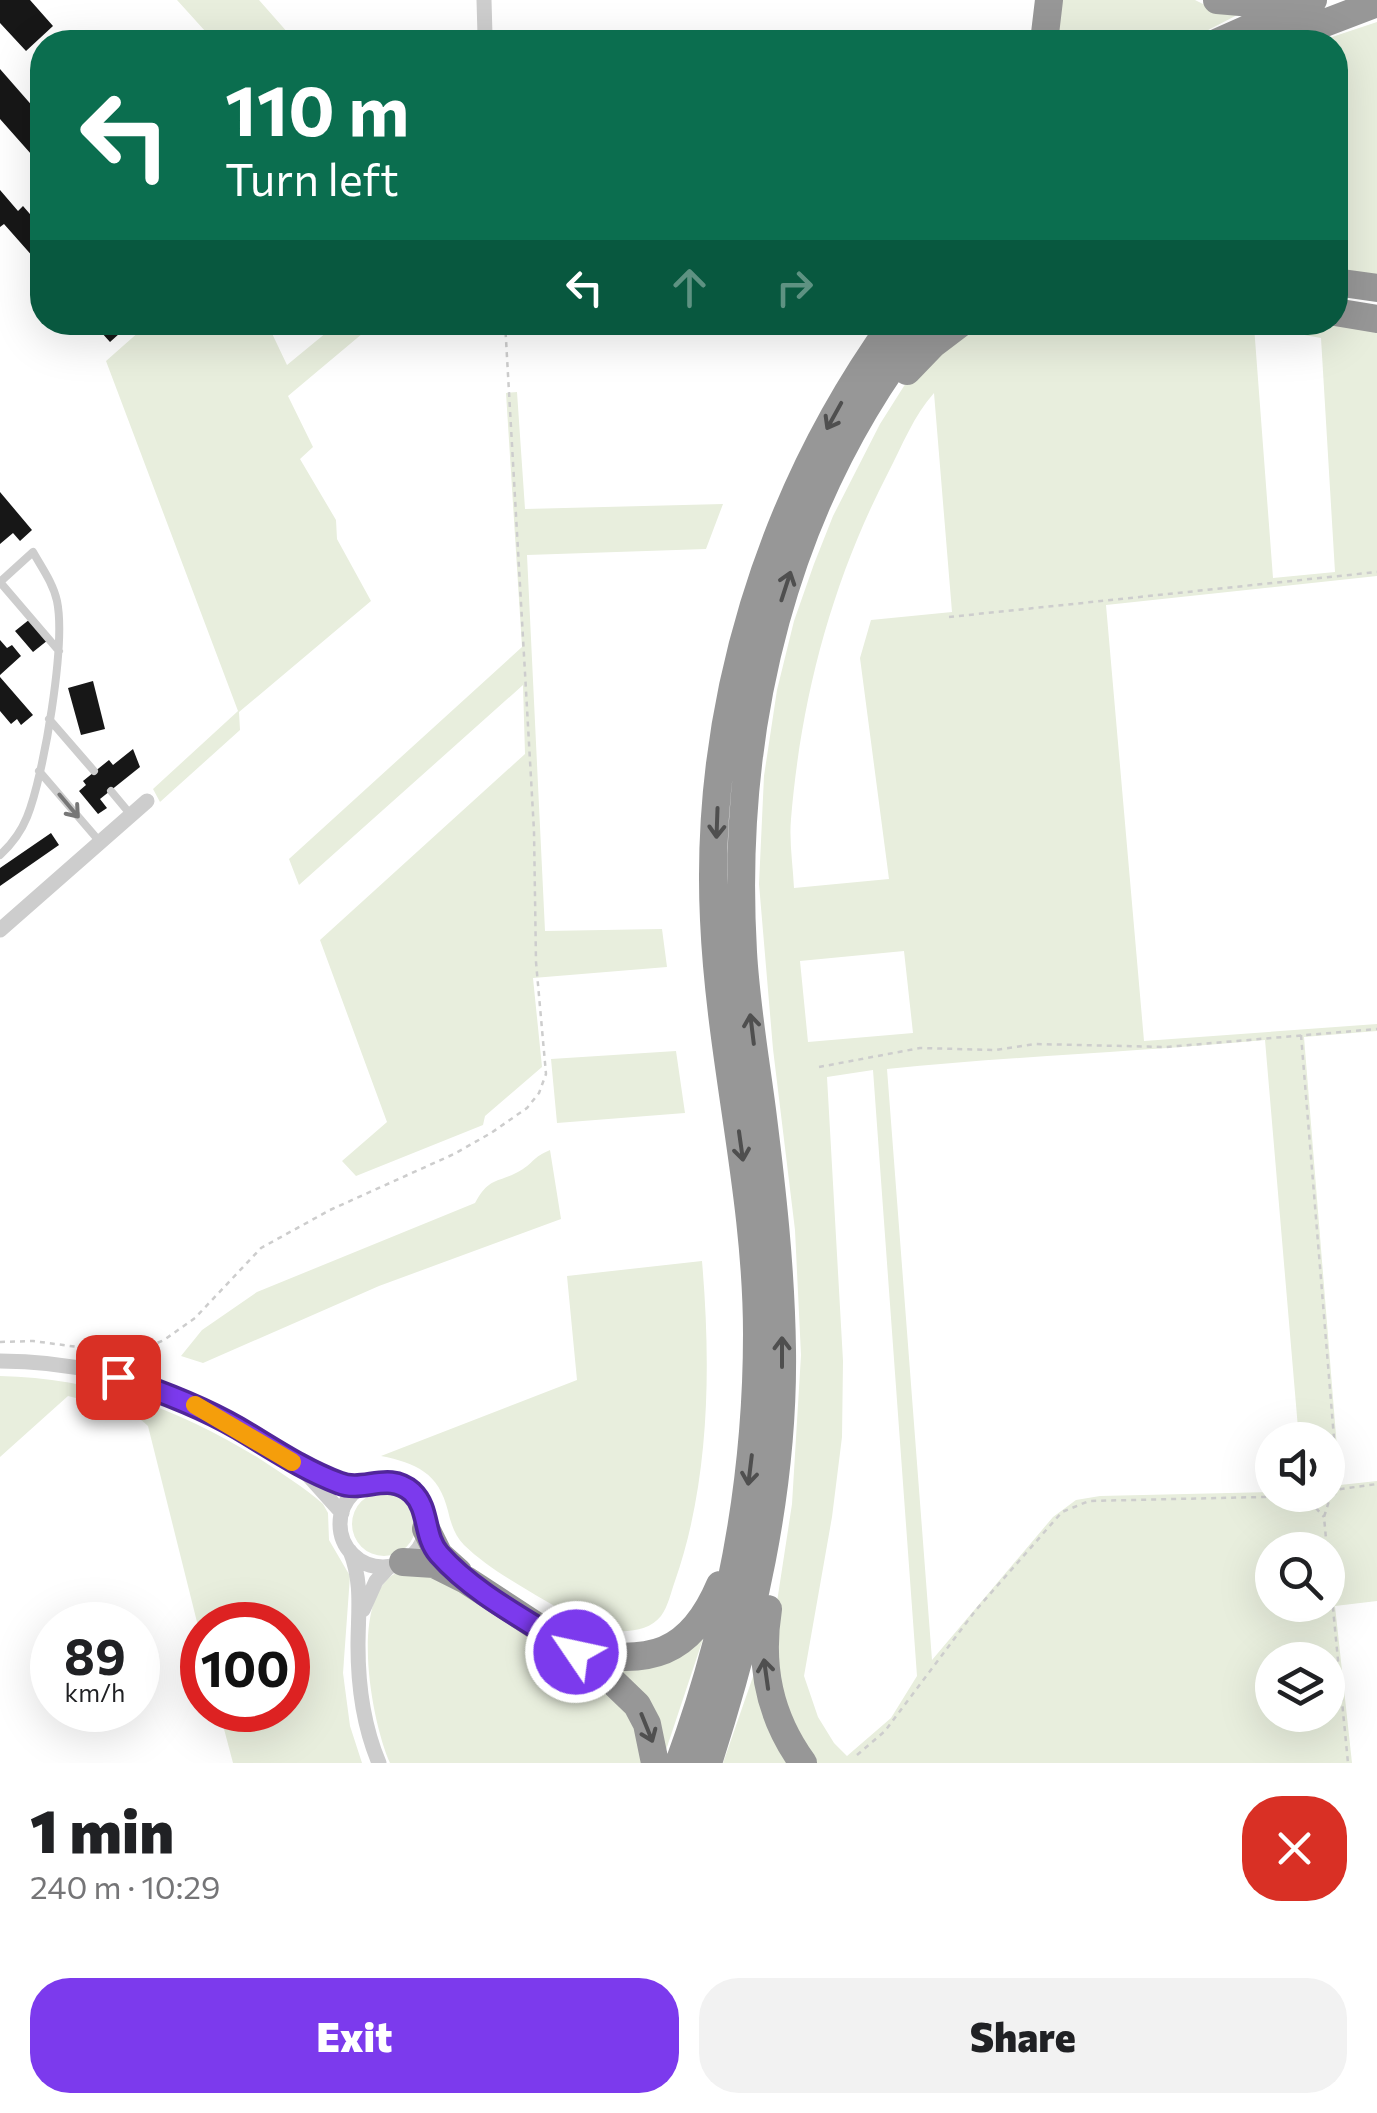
<!DOCTYPE html>
<meta charset="utf-8">
<style>
:root{--surface:#fff;--page:#f2f2f2;--text:#202124;--muted:#757577;--accent:#7c3aed}
body{margin:0;font-family:Commissioner,sans-serif;background:var(--page);color:var(--text);height:100vh;display:flex;flex-direction:column;font-size:38px;white-space:nowrap}
*{box-sizing:border-box;margin:0}
p{font-size:32px;color:var(--muted)}
.icon{flex:none;width:55px;height:55px;fill:none;stroke:currentColor;stroke-width:2;stroke-linecap:round;stroke-linejoin:round}
.map{position:relative;height:1763px;overflow:hidden}
.drawer{display:flex;flex-direction:column;background:var(--surface);flex:1}
.drawer>*{flex:none}
.banner{position:absolute;left:30px;top:30px;width:1318px;height:305px;border-radius:40px;box-shadow:0 10px 40px #0002;background:#0b6e4f;color:#fff;overflow:hidden}
.fabs{position:absolute;left:1255px;top:1422px;display:grid;gap:20px}
.fabs a{display:grid;place-items:center;width:90px;height:90px;border-radius:50%;background:var(--surface);box-shadow:0 10px 40px #0002;font-size:50px}
.speed{position:absolute;left:30px;top:1602px;display:flex;gap:20px;font-size:50px;font-weight:700;text-align:center}
.speed>*{display:grid;place-content:center;width:130px;height:130px;border-radius:50%;background:var(--surface);box-shadow:0 10px 40px #0002;line-height:1}
.speed small{font-size:25px;font-weight:400}
.speed .limit{border:15px solid #d22;background:#fff;color:#111}
.pin{position:absolute;display:grid;place-items:center;width:85px;height:85px;color:#fff;margin:-42px;border-radius:20px;box-shadow:0 5px 15px #0006}
.me{position:absolute;width:110px;margin:-55px;rotate:304deg;stroke-linejoin:round;filter:drop-shadow(0 0 8px #0008)}
.turn{display:flex;align-items:center;gap:35px;height:210px;padding:0 30px;font-size:45px}
.turn .icon{width:130px;height:130px;stroke-width:2.5}
.turn b{display:block;font-size:70px;line-height:85px}
.lanes{display:flex;align-items:center;height:95px;padding:0 30px;background:#0003;justify-content:center;gap:50px;direction:ltr}
.lanes .off{opacity:.35}
.round{display:grid;place-items:center;flex:none;width:105px;height:105px;border-radius:40px;background:var(--page)}
.overview{display:flex;align-items:center;justify-content:space-between;height:170px;padding:0 30px}
h1{font-size:60px;font-weight:800;line-height:75px}
.cta{display:flex;gap:20px;margin-top:auto;padding:20px 30px}
.cta a{flex:1;height:115px;border-radius:40px;background:var(--accent);color:#fff;font-size:40px;font-weight:800;line-height:115px;text-align:center}
.cta a+a{background:var(--page);color:var(--text)}
.map>svg:first-child{display:block}
</style>
<div class="map">
<svg width="1377" height="1763" viewBox="0 0 1377 1763">
<rect width="100%" height="100%" fill="#fff"/>
<path fill="#e8eedd" fill-rule="evenodd" d="M177,0H259L296,42H215Z
M1060,0H1195L1207,6L1243,12L1185,42H1054Z
M1377,22V282L1335,274V42H1317Z
M1335,322L1377,327V576L1106,605L1144,1041L1377,1024V1031L1304,1037L1340,1485L1377,1481V1601L1335,1606L1352,1763H814L781,1707L775,1615L792,1504L801,1355L795,1230L773,1049L759,884L764,776L777,690L794,621L814,564L833,516L880,424L904,386L919,368L977,323ZM1254,326L1321,338L1335,572L1273,578ZM934,393L952,612L871,620L860,658L889,879L794,888C793,866 789,842 791,819C801,698 832,581 888,473C902,446 914,415 934,393ZM904,951L913,1033L808,1042L800,961ZM1265,1040L1299,1440H1328V1495H1272V1492L1100,1496L1076,1500L1053,1517L932,1660L887,1069C1013,1056 1139,1052 1265,1040ZM873,1070L917,1676L891,1718L847,1756L834,1743L818,1717L804,1676L832,1517L842,1437L843,1361L827,1077ZM1272,1550H1328V1605H1272ZM1272,1660H1328V1715H1272Z
M149,323H267L287,365L338,323H375L288,396L313,447L300,459L336,520L337,539L371,601L239,712L240,730L160,802L153,789L238,711L106,361Z
M517,392L525,509L723,504L706,549L527,555L545,931L662,929L667,967L533,978L542,1067L485,1116L483,1125L356,1176L342,1161L387,1122L320,940L525,754L523,685L299,885L289,859L522,647L506,393Z
M676,1051L685,1113L557,1123L551,1059Z
M550,1150L561,1219L379,1286L203,1363L181,1356L202,1330L257,1292L475,1203C490,1175 499,1184 523,1169C535,1161 532,1158 550,1150Z
M702,1261C711,1366 710,1481 675,1581C671,1592 668,1607 661,1616C644,1638 603,1632 582,1623C545,1599 495,1575 464,1545C455,1536 451,1524 448,1511C439,1473 416,1463 381,1456L577,1380L567,1276Z
M0,1376C96,1378 179,1409 260,1459C281,1473 304,1487 323,1504L328,1513L329,1540L350,1576L343,1673L350,1726L362,1763H233L219,1710H288V1625H202V1642L148,1426C129,1406 94,1403 68,1396L0,1457Z
M352 1524a32 32 0 1 1 64 0a32 32 0 1 1-64 0Z
M396,1573L440,1576L620,1697L649,1763H390C372,1723 348,1599 396,1573Z
M706,1630L665,1753L610,1668Z
M756,1668L793,1763H723Z"/>
<path fill="#171717" d="M0,0H30L53,26L26,51L0,23Z
M0,69L42,117V159L39,163L0,119Z
M0,190L18,211L23,206L42,228V267L4,224L0,227Z
M92,322H127L129,325L110,342Z
M0,492L32,530L20,541L13,533L0,544Z
M30,619L48,640L33,652L15,631Z
M0,640L7,648L12,645L21,656L0,675Z
M0,677L33,715L21,725L17,719L11,724L0,711Z
M93,681L105,729L81,735L68,688Z
M133,749L140,767L100,799L107,808L98,814L79,791L86,785L83,781L109,760L113,765Z
M51,833L59,845L0,886V868Z"/>
<g fill="none" stroke-linecap="round" stroke-linejoin="round">
<path stroke="#cdcdcd" stroke-width="2.5" stroke-dasharray="5 5" stroke-linecap="butt" d="M949,617L1377,572
M1301,1035L1337,1475L1324,1517L1327,1550
M819,1067L920,1048L995,1050L1035,1044L1166,1047L1377,1029
M0,1342L33,1341L115,1352L138,1351L164,1340L195,1318L261,1248L330,1210L454,1154L491,1133L527,1108L539,1093L546,1074L536,962L534,831L505,322
M1332,1496L1341,1489L1377,1484
M1328,1557L1348,1763
M857,1755L885,1731L976,1610L1062,1512L1089,1501L1305,1496L1324,1517"/>
<path stroke="#cdcdcd" stroke-width="8" d="M49,719L94,771
M39,771L100,842
M111,791L131,815
M0,855C12,844 21,832 27,817C44,775 66,644 57,601C53,583 42,568 33,552L0,582L59,651"/>
<path stroke="#cdcdcd" stroke-width="15" d="M484,0L485,35
M0,930L147,801
M0,1361C66,1361 136,1376 195,1406C241,1428 313,1487 361,1487
M307,1474L342,1513
M340 1524a43 43 0 1 1 86 0a43 43 0 1 1-86 0Z
M350,1551C363,1583 358,1612 358,1646C358,1686 363,1725 379,1763
M363,1610L376,1581L389,1567"/>
<path stroke="#979797" stroke-width="28" d="M1217,0L1264,4L1289,0
M1044,42L1049,0
M1218,42L1313,0
M1275,42L1377,3
M1335,282L1377,288
M1335,312L1377,319
M907,371L933,344L962,322
M426,1529L439,1555L458,1572
M403,1562L434,1564L466,1580L576,1652L610,1679L637,1705L647,1724L655,1763
M768,1609C759,1666 769,1716 803,1763
M578,1652C649,1665 690,1656 720,1585
M679,1763C730,1624 757,1481 757,1334C757,1194 720,1059 714,920C704,707 770,494 894,322
M708,1763C751,1629 784,1492 782,1350C781,1269 772,1189 762,1110C755,1057 746,1005 743,952C730,727 783,502 925,322"/>
</g>
<defs><path id="oneway-shaft" d="M-6 0H5M1.5-3L5.5 0L1.5 3" fill="none" stroke-width="1.6" stroke-linecap="round" stroke-linejoin="round" transform="scale(2.5)"/></defs>
<g stroke="#4f4f4f">
<use href="#oneway-shaft" transform="translate(834 416) rotate(119)"/>
<use href="#oneway-shaft" transform="translate(786 586) rotate(-72)"/>
<use href="#oneway-shaft" transform="translate(717 823) rotate(92)"/>
<use href="#oneway-shaft" transform="translate(752 1029) rotate(-97)"/>
<use href="#oneway-shaft" transform="translate(741 1146) rotate(82)"/>
<use href="#oneway-shaft" transform="translate(782 1352) rotate(-90)"/>
<use href="#oneway-shaft" transform="translate(750 1470) rotate(97)"/>
<use href="#oneway-shaft" transform="translate(766 1674) rotate(-98)"/>
<use href="#oneway-shaft" transform="translate(647 1728) rotate(68)"/>
</g>
<use stroke="#777" href="#oneway-shaft" transform="translate(69 806) rotate(50)"/>
<g fill="none" stroke-linecap="round" stroke-linejoin="round">
<defs>
<path id="route" d="M118,1377C160,1391 200,1406 238,1428C272,1448 302,1469 339,1483C364,1493 388,1471 412,1492C430,1509 423,1536 439,1554C475,1595 531,1622 576,1652"/>
</defs>
<use href="#route" stroke="#51269a" stroke-width="25"/>
<use href="#route" stroke="#7c3aed" stroke-width="18"/>
<path stroke="#f59e0b" stroke-width="18" d="M195,1405L292,1462"/>
</g>
</svg>
<div class="fabs">
<a><svg class="icon" aria-label="sound" viewBox="0 0 24 24"><path d="M4 9h4l5-4v14l-5-4H4zM17 9q2 3 0 6"/></svg></a>
<a><svg class="icon" aria-label="search" viewBox="0 0 24 24"><circle cx="10" cy="10" r="6"/><path d="M15 15l6 6"/></svg></a>
<a><svg class="icon" aria-label="layers" viewBox="0 0 24 24"><path d="M12 4l9 5-9 5-9-5zM3 14l9 5 9-5"/></svg></a>
</div>
<div class="speed"><div>89<small>km/h</small></div><div class="limit">100</div></div>
<div class="pin" style="left:118px;top:1377px;background:#d93025"><svg class="icon" aria-label="arrive" viewBox="0 0 24 24"><path d="M6 21V4h12l-3 4 3 4H6"/></svg></div>
<svg class="me" style="left:576px;top:1652px" viewBox="-20 -20 40 40"><circle r="17" fill="#7c3aed" stroke="#fff" stroke-width="3"/><path d="M0-11L8 9 0 5-8 9z" fill="#fff"/></svg>
<div class="banner">
<div class="turn"><svg class="icon" aria-label="left" viewBox="0 0 24 24"><path d="M17 20v-9H6M10 6l-5 5 5 5"/></svg><div><b>110 m</b>Turn left</div></div>
<div class="lanes"><svg class="icon" aria-label="left" viewBox="0 0 24 24"><path d="M17 20v-9H6M10 6l-5 5 5 5"/></svg><svg class="icon off" aria-label="ahead" viewBox="0 0 24 24"><path d="M12 20V5M6 11l6-6 6 6"/></svg><svg class="icon off" aria-label="right" viewBox="0 0 24 24"><path d="M7 20v-9h11M14 6l5 5-5 5"/></svg></div>
</div>
</div>
<section class="drawer">
<div class="overview"><div><h1>1 min</h1><p>240 m · 10:29</p></div><a class="round" style="background:#d93025;color:#fff"><svg class="icon" aria-label="close" viewBox="0 0 24 24"><path d="M6 6l12 12M18 6L6 18"/></svg></a></div>
<div class="cta"><a>Exit</a><a>Share</a></div>
</section>
